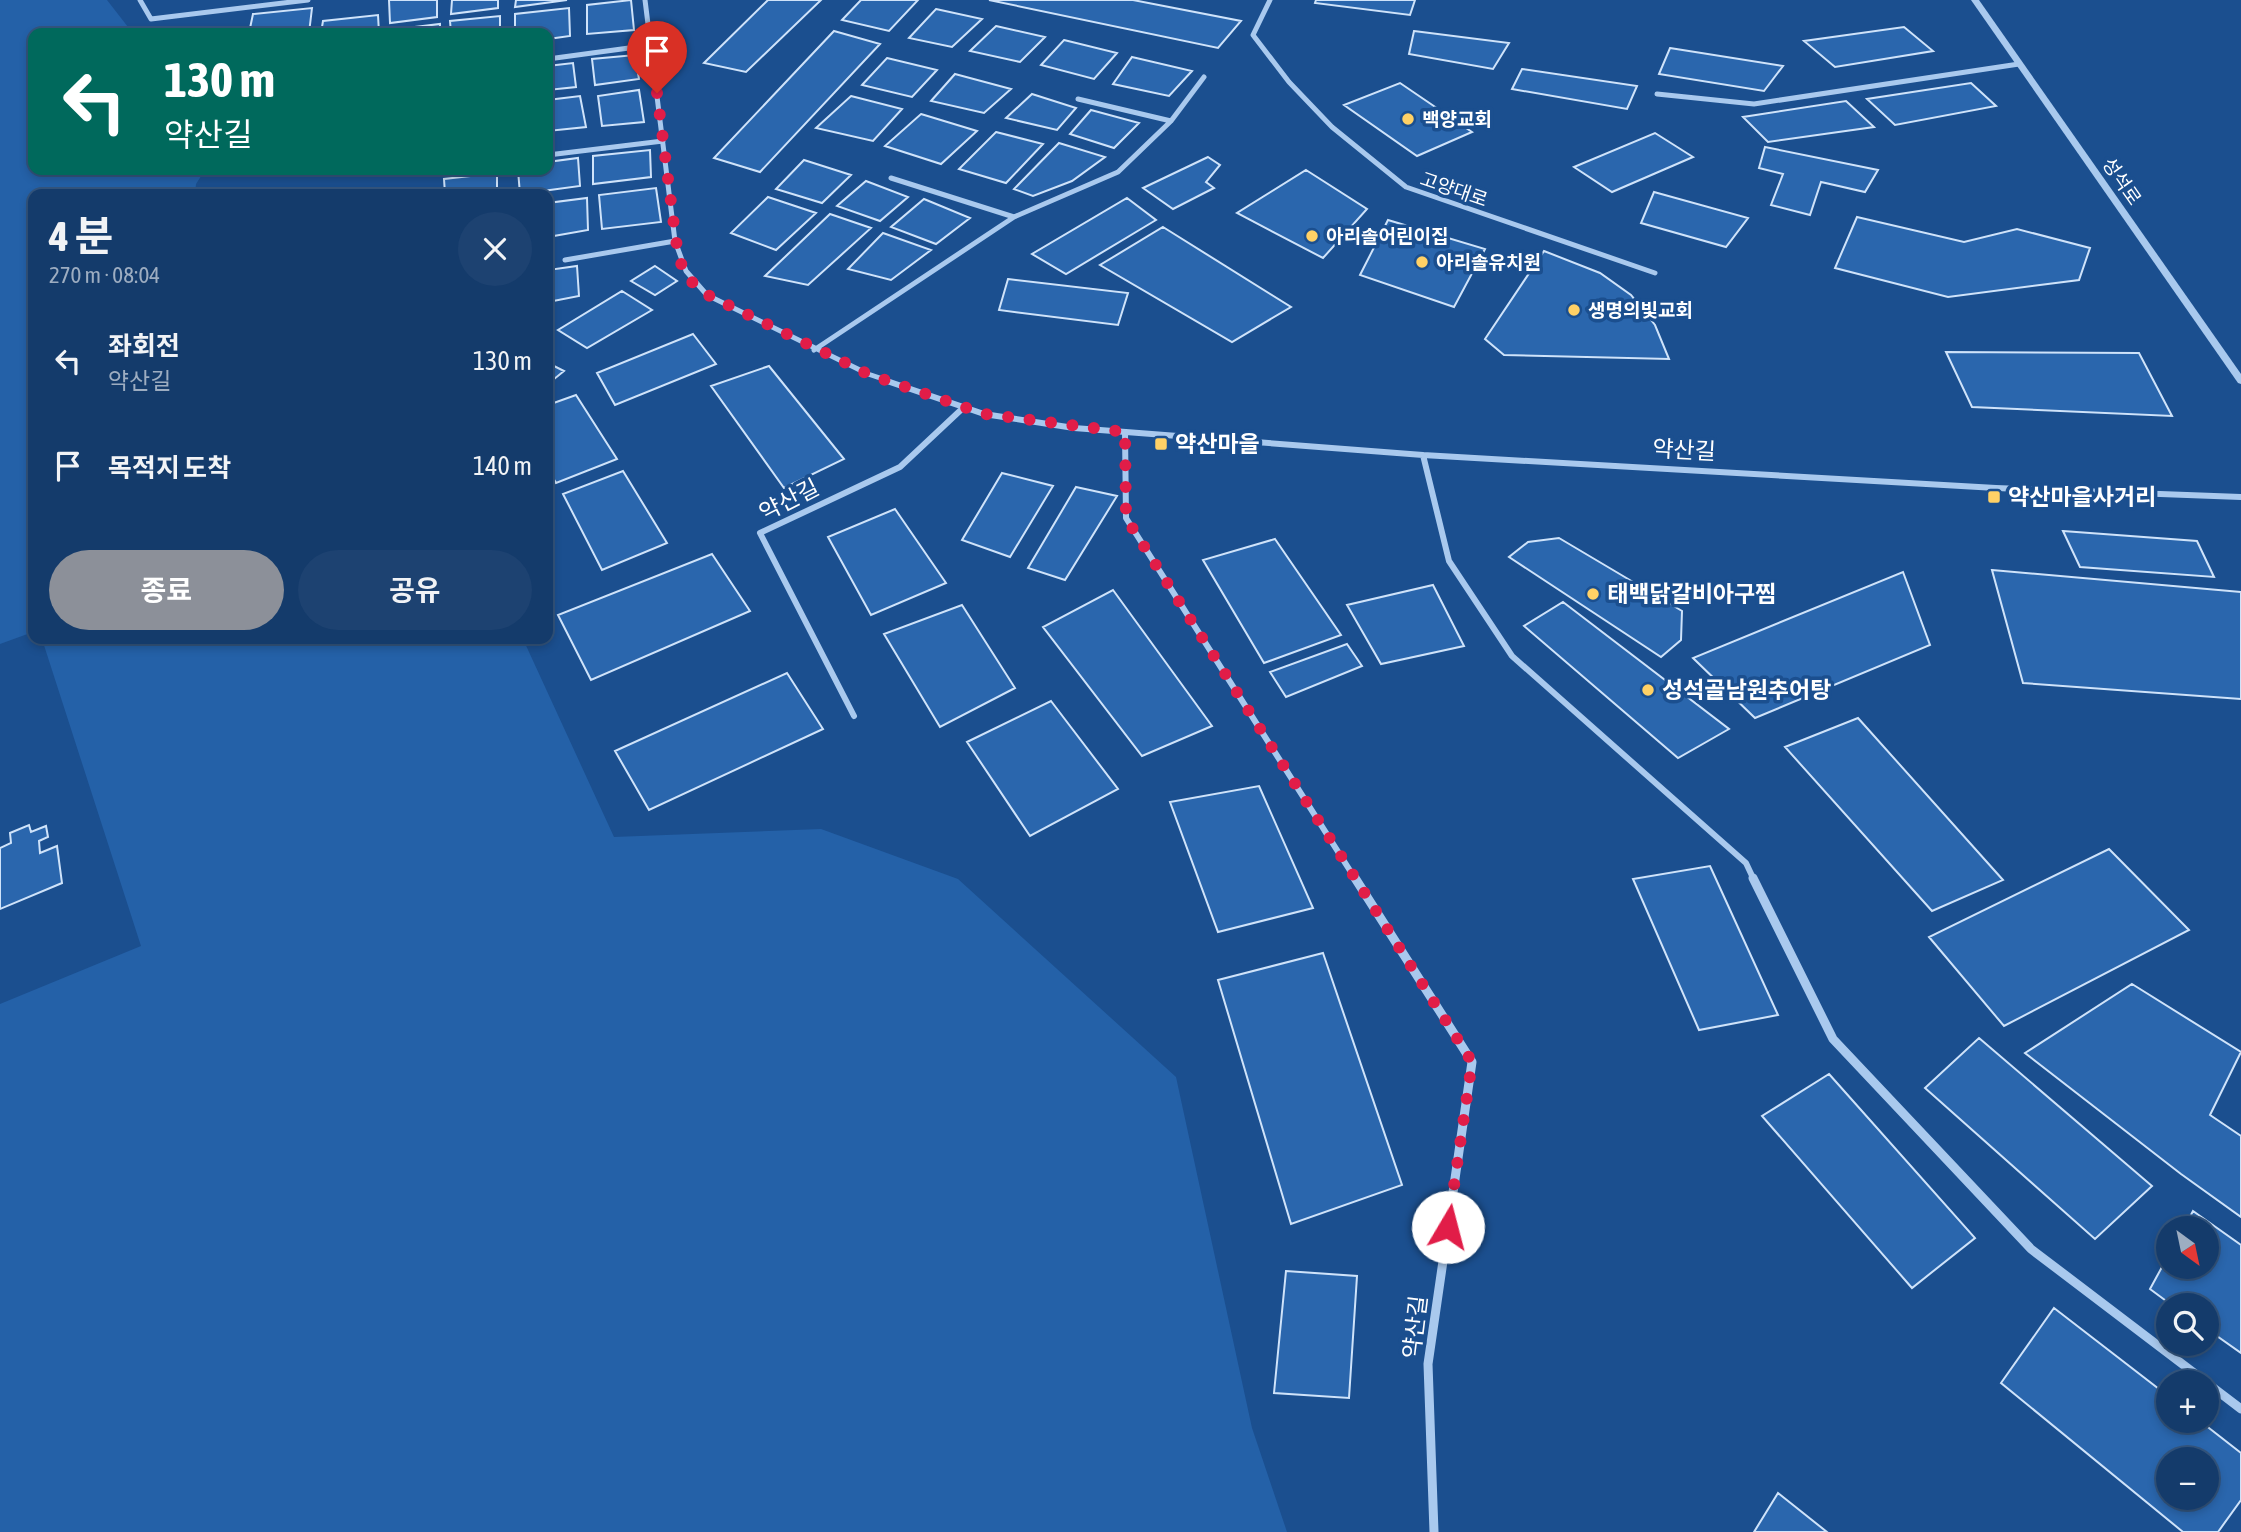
<!DOCTYPE html>
<html lang="ko">
<meta charset="utf-8">
<style>
:root{--surface:#143b6b;--page:#1d4271;--text:#f1f3f6;--muted:#9dadc1;--line:#33557e;--accent:#8c9099}
body{margin:0;font-family:"Asap Condensed","Noto Sans KR",sans-serif;background:var(--page);color:var(--text);height:100vh;display:flex;flex-direction:column;font-size:26px;white-space:nowrap}
*{box-sizing:border-box;margin:0}
p{font-size:23px;color:var(--muted)}
.icon{flex:none;width:38px;height:38px;fill:none;stroke:currentColor;stroke-width:2;stroke-linecap:round;stroke-linejoin:round}
.map{position:relative;flex:1;overflow:hidden}
.drawer{position:absolute;left:28px;top:189px;width:525px;height:455px;display:flex;flex-direction:column;background:var(--surface);border-radius:14px;box-shadow:0 4px 10px #0003,0 0 0 2px var(--line)}
.drawer>*{flex:none}
.banner{position:absolute;left:28px;top:28px;width:525px;height:147px;border-radius:14px;box-shadow:0 4px 10px #0003,0 0 0 2px var(--line);background:#00695c;color:#fff;overflow:hidden}
.needle{width:46px;rotate:147deg}
.tools{position:absolute;left:2156px;top:1216px;display:grid;gap:14px}
.tools a{display:grid;place-items:center;width:63px;height:63px;border-radius:50%;background:var(--surface);box-shadow:0 4px 10px #0003,0 0 0 2px var(--line);font-size:35px}
.pin{position:absolute;display:grid;place-items:center;width:60px;height:60px;color:#fff;margin:-72px -30px;border-radius:50% 50% 50% 0;rotate:-45deg;box-shadow:0 0 7px #0007}
.pin .icon{rotate:45deg}
.me{position:absolute;width:77px;margin:-38px;rotate:8deg;stroke-linejoin:round;filter:drop-shadow(0 0 5px #0008)}
.turn{display:flex;align-items:center;gap:24px;height:147px;padding:0 21px;font-size:32px}
.turn .icon{width:91px;height:91px;stroke-width:2.5}
.turn b{display:block;font-size:49px;line-height:60px}
.round{display:grid;place-items:center;flex:none;width:74px;height:74px;border-radius:37px;background:var(--page)}
.overview{display:flex;align-items:center;justify-content:space-between;height:119px;padding:0 21px}
h1{font-size:42px;font-weight:700;line-height:52px}
.primary-button{display:flex;gap:14px;margin-top:auto;padding:14px 21px}
.primary-button a{flex:1;height:80px;border-radius:42px;background:var(--accent);color:#fff;font-size:28px;font-weight:700;line-height:80px;text-align:center}
.primary-button a+a{background:var(--page);color:var(--text)}
ul{padding:0;list-style:none}
li{display:flex;align-items:center;gap:21px;height:105px;padding:0 21px}
li div{flex:1}
li b{display:block;font-size:26px}
li em{font-style:normal}
.map>svg:first-child{display:block}
</style>
<div class="map">
<svg width="2241" height="1532" viewBox="0 0 2241 1532">
<rect width="100%" height="100%" fill="#1b4f8f"/>
<path fill="#2461a8" d="M0,0H107L128,27L141,33H33V170H205L196,184L195,194H33V632L0,644Z
M42,639H523L614,837L821,829L958,879L1176,1077L1252,1428L1287,1532H0V1004L141,946Z"/>
<path fill="#2a66ad" stroke="#cfe3fa" stroke-width="2" fill-rule="evenodd" d="M389,0H437V17L390,23Z
M452,0H498V8L451,14Z
M516,0H567L515,7Z
M631,0L634,30L587,34V5Z
M768,0H821L746,72L704,63Z
M861,0H918L889,31L842,20Z
M989,0H1133L1241,21L1218,48Z
M1316,0H1415L1410,15L1315,3Z
M312,8L309,33H249L253,14Z
M569,8L570,36L548,39V33H515V14Z
M936,9L982,19L952,47L909,38Z
M378,15L379,33H321L323,21Z
M500,16V33H451L450,21Z
M440,24V33H391V30Z
M996,26L1045,37L1020,62L970,51Z
M1904,27L1933,51L1835,67L1804,41Z
M834,31L880,44L760,172L714,158Z
M1414,31L1509,43L1493,69L1409,54Z
M1064,40L1117,53L1094,79L1041,65Z
M1670,48L1783,66L1764,91L1659,74Z
M635,55L639,79L595,85L592,59Z
M1132,57L1192,71L1169,96L1113,84Z
M887,58L937,70L912,97L862,85Z
M573,63L576,87L548,90V66Z
M1522,69L1637,86L1627,109L1512,89Z
M955,74L1011,89L984,113L931,101Z
M1400,83L1472,132L1417,156L1344,105Z
M1971,83L1996,106L1895,125L1867,99Z
M639,90L644,122L602,126L598,96Z
M1032,94L1076,108L1057,130L1006,118Z
M580,96L586,127L548,131V100Z
M851,96L902,109L873,141L816,128Z
M1846,101L1874,127L1768,142L1743,117Z
M1091,110L1139,123L1114,148L1070,134Z
M921,114L977,131L941,164L885,146Z
M996,132L1043,144L1006,183L959,169Z
M1655,133L1693,157L1612,192L1574,167Z
M1059,143L1105,157L1072,181L1033,196L1014,189Z
M1765,147L1878,170L1865,192L1821,182L1810,215L1771,205L1783,174L1759,168Z
M650,150L651,177L593,184V156Z
M1208,157L1220,165L1206,182L1214,188L1173,209L1143,188Z
M578,158L580,186L520,194L518,170H548V162Z
M804,160L851,175L822,203L776,189Z
M1306,170L1367,209L1323,258L1237,213Z
M497,173V194H445L444,179Z
M866,181L908,197L880,221L837,206Z
M656,188L661,222L602,229L599,195Z
M1654,192L1748,218L1726,247L1641,223Z
M768,197L816,213L776,250L731,233Z
M587,198L588,230L548,237V203Z
M1127,198L1156,220L1066,274L1032,254Z
M924,199L970,218L936,244L891,227Z
M830,214L871,228L808,285L765,276Z
M1857,217L1964,242L2017,229L2090,248L2079,280L1948,297L1835,268Z
M1388,220L1485,249L1454,307L1360,275Z
M1163,227L1291,307L1232,342L1100,265Z
M883,233L931,250L891,280L848,269Z
M1544,251L1600,273L1631,295L1655,325L1669,359L1504,355L1485,339Z
M577,266L579,296L548,302V270Z
M655,266L677,281L655,295L631,281Z
M1008,279L1128,293L1118,325L999,310Z
M622,291L652,310L587,348L558,330Z
M693,334L716,364L615,405L597,373Z
M1946,352L2139,353L2172,416L1972,407Z
M548,363L564,371L548,384Z
M769,366L844,459L784,488L711,386Z
M576,395L617,459L556,483L548,469V405Z
M623,471L667,543L602,570L563,494Z
M1002,473L1053,486L1010,557L962,540Z
M1076,487L1117,496L1065,580L1028,568Z
M895,509L946,583L871,615L828,537Z
M2063,531L2197,541L2214,577L2080,567Z
M1559,538L1682,611L1681,640L1661,657L1509,557L1528,542Z
M1275,539L1341,635L1264,663L1203,560Z
M712,554L750,611L591,680L558,615Z
M1992,570L2241,592V699L2023,683Z
M1903,572L1930,645L1755,718L1693,658Z
M1433,585L1464,646L1381,664L1347,605Z
M1113,590L1212,726L1142,756L1043,627Z
M1563,602L1729,729L1678,758L1524,626Z
M962,605L1015,688L940,727L884,634Z
M1347,644L1362,666L1286,697L1270,672Z
M787,673L823,729L649,810L615,751Z
M1051,701L1118,789L1030,836L967,742Z
M1858,718L2003,880L1932,911L1785,747Z
M1259,786L1313,908L1218,932L1170,802Z
M29,825L31,832L46,826L48,837L39,841L40,853L57,846L62,883L0,909V848L11,843L10,833Z
M2109,849L2189,930L2004,1026L1929,937Z
M1710,866L1778,1015L1699,1030L1633,879Z
M1323,953L1402,1185L1291,1224L1218,980Z
M2132,984L2241,1052L2210,1115L2241,1136V1217L2181,1174L2025,1053Z
M1979,1038L2152,1186L2095,1239L1925,1088Z
M1829,1074L1975,1238L1912,1288L1762,1116Z
M2193,1211L2241,1245V1353L2207,1329V1306H2173L2150,1289L2168,1256V1267H2207V1228H2184Z
M1286,1271L1357,1276L1349,1398L1274,1393Z
M2054,1308L2168,1396V1421H2200L2241,1453V1500L2218,1532H2183L2001,1383ZM2168,1460H2207V1498H2168Z
M1778,1493L1827,1532H1754Z"/>
<g fill="none" stroke-linecap="round" stroke-linejoin="round">
<path stroke="#a9c9ee" stroke-width="5" d="M140,0L151,19L308,0
M645,0L675,241L686,271L707,295L868,374L889,381
M1270,0L1253,35L1289,82L1332,127L1406,187L1655,273
M548,59L651,45
M1657,94L1754,104L2019,64
M1078,99L1171,121
M548,155L663,141
M891,178L1014,217
M565,260L675,241
M814,350L1014,217L1118,172L1171,121L1204,77"/>
<path stroke="#a9c9ee" stroke-width="6" d="M884,380L984,414L1074,428L1423,455L1996,488L2241,497
M1125,432L1126,518L1356,880
M1423,455L1449,561L1512,656L1746,863L1754,880
M854,716L760,533L900,467L964,407"/>
<path stroke="#a9c9ee" stroke-width="9" d="M1355,878L1472,1062L1428,1364L1434,1532
M1753,878L1833,1039L2031,1249L2206,1382
M2207,1383L2241,1409"/>
<path fill="#a9c9ee" fill-rule="evenodd" d="M1971,0H1979L2241,374V384L2238,383Z"/>
</g>
<g fill="none" stroke-linecap="round" stroke-linejoin="round">
<path stroke="#e11d48" stroke-width="12" stroke-dasharray="0 21.6" d="M657,93L676,241L682,267L692,282L708,295L868,374L984,414L1125,432L1126,518L1472,1062L1448,1227"/>
</g>
<g fill="#ffd166" stroke="#1b4f8f" stroke-width="2.5">
<circle cx="1408" cy="119" r="7"/>
<circle cx="1312" cy="236" r="7"/>
<circle cx="1422" cy="262" r="7"/>
<circle cx="1574" cy="310" r="7"/>
<rect x="1154" y="437" width="14" height="14" rx="3.5"/>
<rect x="1987" y="490" width="14" height="14" rx="3.5"/>
<circle cx="1593" cy="594" r="7"/>
<circle cx="1648" cy="690" r="7"/>
</g>
<g text-anchor="middle" stroke-width="7" stroke-linejoin="round" paint-order="stroke">
<g font-size="19" font-weight="bold" fill="#fff" stroke="#1b4f8f" text-anchor="start">
<text x="1422" y="126">백양교회</text>
<text x="1326" y="243">아리솔어린이집</text>
<text x="1436" y="269">아리솔유치원</text>
<text x="1588" y="317">생명의빛교회</text>
</g>
<g font-size="19" fill="#fff" stroke="#1b4f8f">
<text transform="translate(2122 181) rotate(55)" y="7">성석로</text>
<text transform="translate(1454 189) rotate(19)" y="7">고양대로</text>
</g>
<g font-size="23" font-weight="bold" fill="#fff" stroke="#1b4f8f" text-anchor="start">
<text x="1175" y="452">약산마을</text>
<text x="2008" y="505">약산마을사거리</text>
<text x="1607" y="602">태백닭갈비아구찜</text>
<text x="1662" y="698">성석골남원추어탕</text>
</g>
<g font-size="23" fill="#fff" stroke="#1b4f8f">
<text transform="translate(1684 450) rotate(3)" y="8">약산길</text>
<text transform="translate(789 500) rotate(-27)" y="8">약산길</text>
<text transform="translate(1415 1327) rotate(-83)" y="8">약산길</text>
</g>
</g>
</svg>
<div class="tools">
<a><svg class="needle" viewBox="-14 -14 28 28"><path d="M0-13l5 13h-10z" fill="#e53935"/><path d="M0 13l5-13h-10z" fill="#9dadc1"/></svg></a>
<a><svg class="icon" aria-label="search" viewBox="0 0 24 24"><circle cx="10" cy="10" r="6"/><path d="M15 15l6 6"/></svg></a>
<a>+</a>
<a>−</a>
</div>
<div class="pin" style="left:657px;top:93px;background:#d93025"><svg class="icon" aria-label="arrive" viewBox="0 0 24 24"><path d="M6 21V4h12l-3 4 3 4H6"/></svg></div>
<svg class="me" style="left:1448px;top:1227px" viewBox="-20 -20 40 40"><circle r="19" fill="#fff"/><path d="M0-13L10 11 0 6-10 11z" fill="#e11d48"/></svg>
<div class="banner">
<div class="turn"><svg class="icon" aria-label="left" viewBox="0 0 24 24"><path d="M17 20v-9H6M10 6l-5 5 5 5"/></svg><div><b>130 m</b>약산길</div></div>
</div>
<section class="drawer">
<div class="overview"><div><h1>4 분</h1><p>270 m · 08:04</p></div><a class="round"><svg class="icon" aria-label="close" viewBox="0 0 24 24"><path d="M6 6l12 12M18 6L6 18"/></svg></a></div>
<ul>
<li><svg class="icon" aria-label="left" viewBox="0 0 24 24"><path d="M17 20v-9H6M10 6l-5 5 5 5"/></svg><div><b>좌회전</b><p>약산길</p></div><em>130 m</em></li>
<li><svg class="icon" aria-label="arrive" viewBox="0 0 24 24"><path d="M6 21V4h12l-3 4 3 4H6"/></svg><div><b>목적지 도착</b></div><em>140 m</em></li>
</ul>
<div class="primary-button"><a>종료</a><a>공유</a></div>
</section>
</div>
